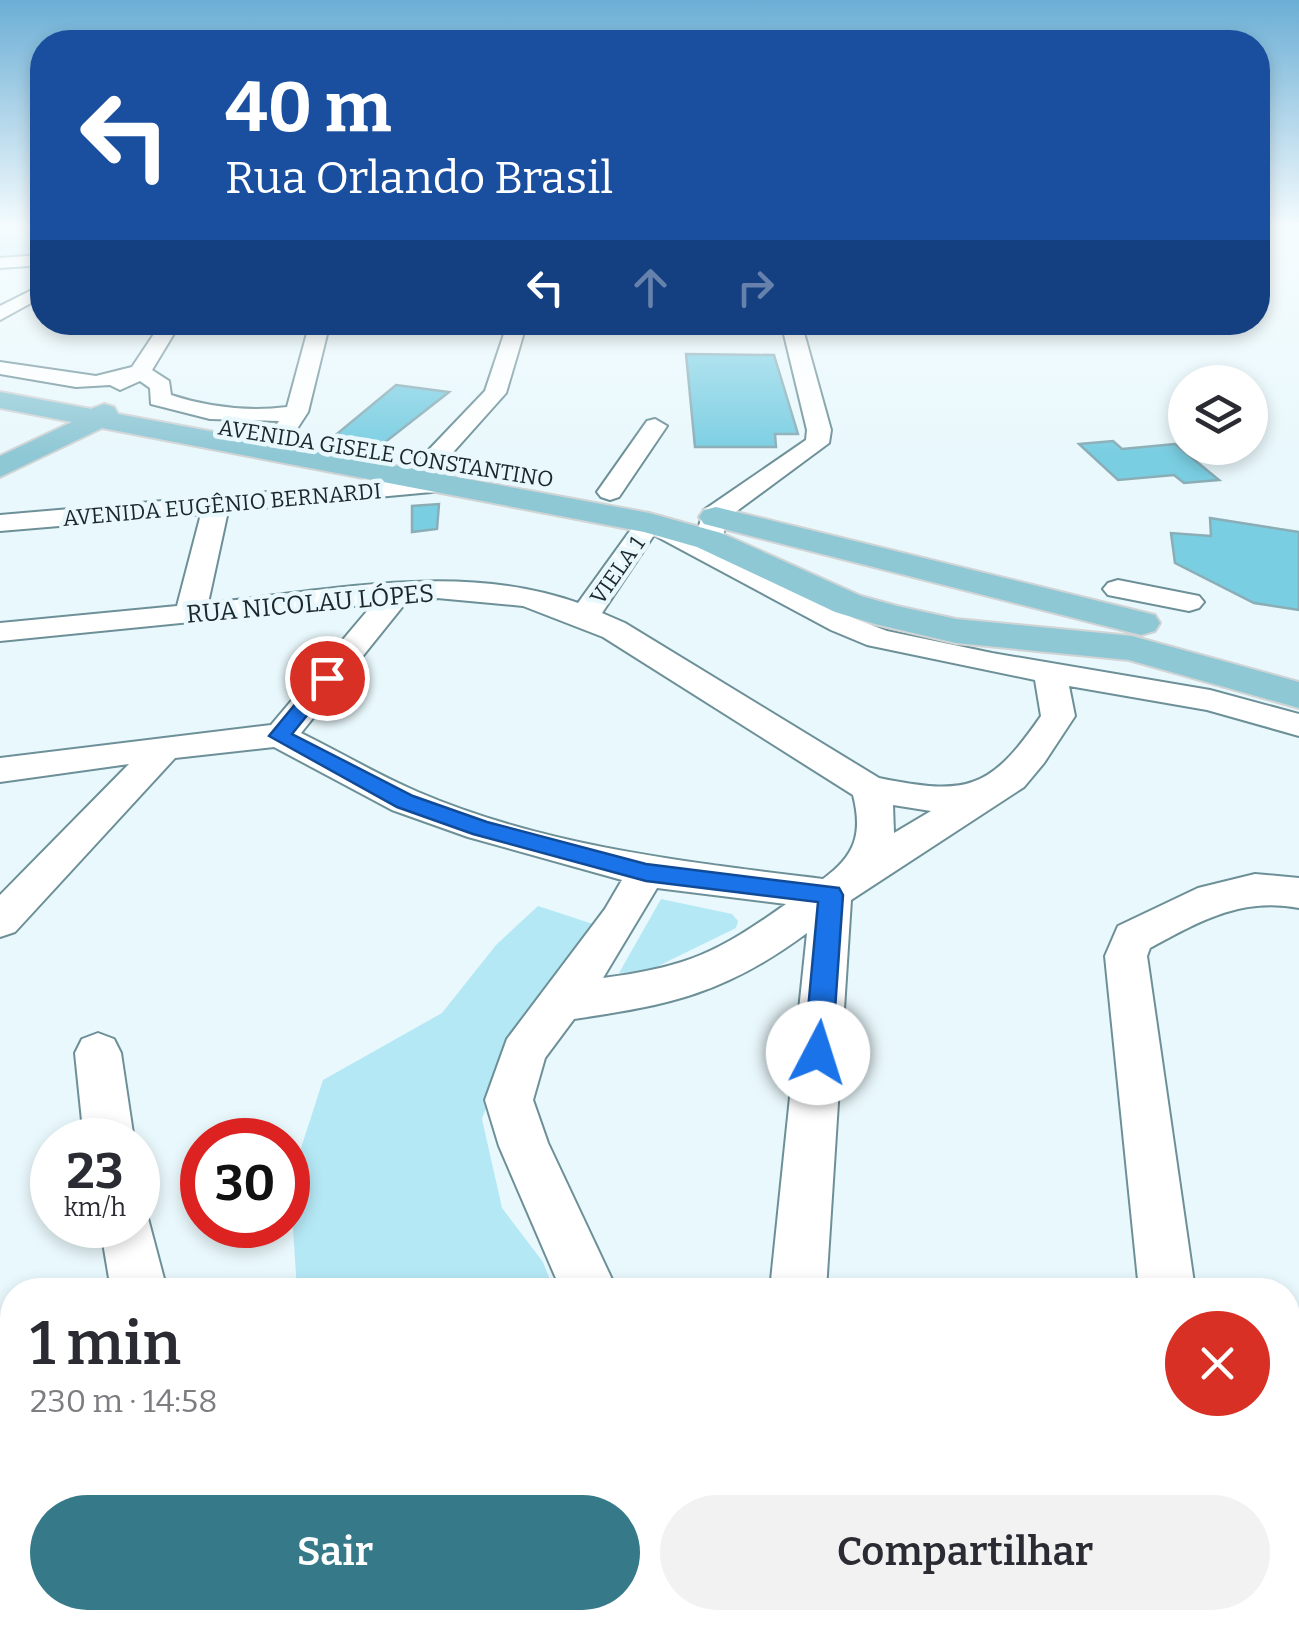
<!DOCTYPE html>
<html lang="pt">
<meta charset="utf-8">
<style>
:root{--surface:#fff;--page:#f2f2f3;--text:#2b2b33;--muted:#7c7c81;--accent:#367a89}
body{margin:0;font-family:Bitter,serif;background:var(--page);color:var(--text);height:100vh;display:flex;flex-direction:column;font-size:38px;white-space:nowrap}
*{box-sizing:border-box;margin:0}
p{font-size:32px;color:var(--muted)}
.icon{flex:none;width:55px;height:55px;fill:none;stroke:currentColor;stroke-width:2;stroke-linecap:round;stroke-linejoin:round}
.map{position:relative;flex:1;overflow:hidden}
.sheet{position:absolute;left:0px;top:1278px;width:1300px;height:352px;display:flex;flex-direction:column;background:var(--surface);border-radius:40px 40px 0 0;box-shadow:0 5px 15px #0003}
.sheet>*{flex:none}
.guide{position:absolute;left:30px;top:30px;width:1240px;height:305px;border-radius:40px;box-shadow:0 5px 15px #0003;background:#1a4fa0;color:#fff;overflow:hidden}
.buttons{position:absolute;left:1168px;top:365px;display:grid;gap:20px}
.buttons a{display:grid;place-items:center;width:100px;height:100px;border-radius:50%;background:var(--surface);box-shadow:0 5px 15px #0003;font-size:50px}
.speed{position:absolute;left:30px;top:1118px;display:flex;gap:20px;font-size:50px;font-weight:700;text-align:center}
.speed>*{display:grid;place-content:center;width:130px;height:130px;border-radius:50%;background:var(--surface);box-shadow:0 5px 15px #0003;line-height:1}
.speed small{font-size:25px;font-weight:400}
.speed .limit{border:15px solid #d22;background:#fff;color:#111}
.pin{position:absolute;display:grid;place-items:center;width:85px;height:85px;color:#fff;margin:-42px;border:5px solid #fff;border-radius:50%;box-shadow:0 2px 10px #0007}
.me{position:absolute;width:110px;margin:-55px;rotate:5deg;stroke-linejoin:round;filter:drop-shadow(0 0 8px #0008)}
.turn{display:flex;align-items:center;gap:35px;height:210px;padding:0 30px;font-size:45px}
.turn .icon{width:130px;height:130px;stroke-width:2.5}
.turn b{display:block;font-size:70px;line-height:85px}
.lanes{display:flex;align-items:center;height:95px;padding:0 30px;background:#0003;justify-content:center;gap:50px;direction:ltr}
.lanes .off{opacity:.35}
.round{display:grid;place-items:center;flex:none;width:105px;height:105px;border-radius:52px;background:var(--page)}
.overview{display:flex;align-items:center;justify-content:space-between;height:170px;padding:0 30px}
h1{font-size:60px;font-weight:600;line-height:75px}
.button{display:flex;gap:20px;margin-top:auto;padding:20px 30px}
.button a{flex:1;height:115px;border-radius:60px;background:var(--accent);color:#fff;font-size:40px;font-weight:600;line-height:115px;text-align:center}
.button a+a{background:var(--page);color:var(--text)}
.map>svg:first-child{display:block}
</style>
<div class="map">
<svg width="1299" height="1628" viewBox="0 0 1299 1628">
<rect width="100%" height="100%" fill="#e9f8fc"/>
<path fill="#b5e8f5" d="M0,226H42V258L0,261Z
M661,899L732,914L738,921L736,928L648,971L619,973Z
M538,906L599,926L510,1042L482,1119L502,1208L543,1262L554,1290H297L290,1182L323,1080L442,1013L496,945Z
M383,1618H517L519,1628H382Z"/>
<path fill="#7acee2" stroke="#8aadb6" stroke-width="2.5" d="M686,354L774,355L798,434H775L776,447H695Z
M396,385L449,392L379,447L332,438Z
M1113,441L1122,449L1175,444L1219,480L1184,483L1174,475L1118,480L1079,444Z
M439,504L437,529L412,532V506Z
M1210,518L1299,532V610L1254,603L1175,563L1171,533L1211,536Z"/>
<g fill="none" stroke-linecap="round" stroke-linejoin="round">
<defs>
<path id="minor" d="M42,255V265L0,268V258Z
M42,285V297L0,320V306Z
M162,322H181L152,370L169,381L171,395C208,407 248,412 287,407L310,322H330L308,412L291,438H275L271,433L279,421L210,419L151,404L150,388L140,381L120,390L110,385L76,387L0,374V362L96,376L132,367Z
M508,322H527L506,393L439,468H421L418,463L421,458L485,391Z
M781,322H801L831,430L829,443L726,519L721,549L853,618L887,631L992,653L1210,690L1299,714V736L1207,710L1069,686L1075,716L1044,763L1024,787L851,900L826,1290H770L807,933C726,993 671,1005 574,1019L545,1058L533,1100L548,1143L617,1290H561L499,1146L485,1100L507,1039L605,909L622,880L468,837L392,810L274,747L175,758L15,932L0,937V895L129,764L0,782V758L271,725L373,604L0,641V623L177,606L201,514L0,531V515L444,477L453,480L457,485L453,490L228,511L208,603C328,591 461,561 578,603L640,517L663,518L696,535L704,510L806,440L807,430ZM654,535L831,630L867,645L1035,680L1041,716C990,790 967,796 879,778L625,623L602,613ZM437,598L523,606L603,637L853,795C863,834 855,856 823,879C686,862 546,847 418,792C378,775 340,752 301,733L407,601ZM893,805L931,811L894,833ZM657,888L786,904C717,953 687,967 603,978Z
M655,419L667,426L619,497L610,500L601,497L597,492L647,421Z
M1118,580L1199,596L1204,602L1199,608L1189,611L1108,595L1103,589L1108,583Z
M1255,874L1299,878V908C1241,897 1200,921 1150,948L1147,956L1195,1290H1139L1105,956L1118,926L1198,888Z
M98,1033L114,1039L121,1053L134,1140H84L75,1053L82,1039Z
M138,1204L145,1207L167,1290H111L100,1225H138Z
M95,1618H163L162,1628H94Z
M1012,1618H1107L1112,1628H1017Z
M1172,1618H1239L1241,1628H1173Z"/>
<path id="major" d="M0,392L91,409L104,404L114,407L118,414L649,513L721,533L861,596L897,606L956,619L1132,636L1299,682V708L1129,660L956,643L875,624L835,612L697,547L644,532L102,428L0,477V456L72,422L0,408Z
M716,507L1155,615L1160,623L1155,631L1141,635L704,524L699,517L704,510Z"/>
</defs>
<use href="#minor" stroke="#6d9098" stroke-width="4"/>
<use href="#major" stroke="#d1d4d5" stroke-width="4"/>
<use href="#minor" fill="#fff" fill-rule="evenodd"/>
<use href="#major" fill="#8fc8d5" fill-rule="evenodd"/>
</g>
<linearGradient id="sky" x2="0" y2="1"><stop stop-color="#6baed5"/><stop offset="0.5" stop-color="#f5fcfe"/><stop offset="1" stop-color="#f5fcfe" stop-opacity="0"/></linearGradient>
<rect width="1299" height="454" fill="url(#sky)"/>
<path fill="#1a73e8" stroke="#114b97" stroke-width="2.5" d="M327,672L337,678L292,734L413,796L487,822L646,864L839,888L843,895L832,1053L828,1061L818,1065L808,1061L804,1053L818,902L646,881L473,834L397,807L269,736L320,674Z"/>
<g text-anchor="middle" stroke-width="9" stroke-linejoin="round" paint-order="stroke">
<g font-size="22" fill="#1a282c" stroke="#e9f8fc">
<text transform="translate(386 453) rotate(9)" y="8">AVENIDA GISELE CONSTANTINO</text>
<text transform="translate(222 504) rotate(-5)" y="8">AVENIDA EUGÊNIO BERNARDI</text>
<text transform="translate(617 570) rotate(-55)" y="8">VIELA 1</text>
</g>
<g font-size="25" fill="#1a282c" stroke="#e9f8fc">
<text transform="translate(310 603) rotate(-5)" y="9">RUA NICOLAU LÓPES</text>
</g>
</g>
</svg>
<div class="buttons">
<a><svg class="icon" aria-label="layers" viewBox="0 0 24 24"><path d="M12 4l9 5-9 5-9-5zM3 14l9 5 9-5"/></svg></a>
</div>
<div class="speed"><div>23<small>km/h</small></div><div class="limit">30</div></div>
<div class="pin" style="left:327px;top:678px;background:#d93025"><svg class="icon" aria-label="arrive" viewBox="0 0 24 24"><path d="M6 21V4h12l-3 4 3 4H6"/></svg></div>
<svg class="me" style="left:818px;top:1053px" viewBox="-20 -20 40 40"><circle r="19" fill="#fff"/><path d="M0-13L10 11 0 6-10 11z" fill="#1a73e8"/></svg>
<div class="guide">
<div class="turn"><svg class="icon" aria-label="left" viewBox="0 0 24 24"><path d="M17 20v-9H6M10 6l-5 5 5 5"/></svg><div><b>40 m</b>Rua Orlando Brasil</div></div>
<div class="lanes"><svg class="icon" aria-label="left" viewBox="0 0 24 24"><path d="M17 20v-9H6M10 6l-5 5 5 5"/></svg><svg class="icon off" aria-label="ahead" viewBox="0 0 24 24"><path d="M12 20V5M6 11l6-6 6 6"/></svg><svg class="icon off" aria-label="right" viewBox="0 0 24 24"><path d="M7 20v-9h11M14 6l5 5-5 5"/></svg></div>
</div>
<section class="sheet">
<div class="overview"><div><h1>1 min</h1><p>230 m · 14:58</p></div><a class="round" style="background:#d93025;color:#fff"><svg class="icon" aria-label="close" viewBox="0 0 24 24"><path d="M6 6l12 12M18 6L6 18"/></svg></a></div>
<div class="button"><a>Sair</a><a>Compartilhar</a></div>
</section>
</div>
